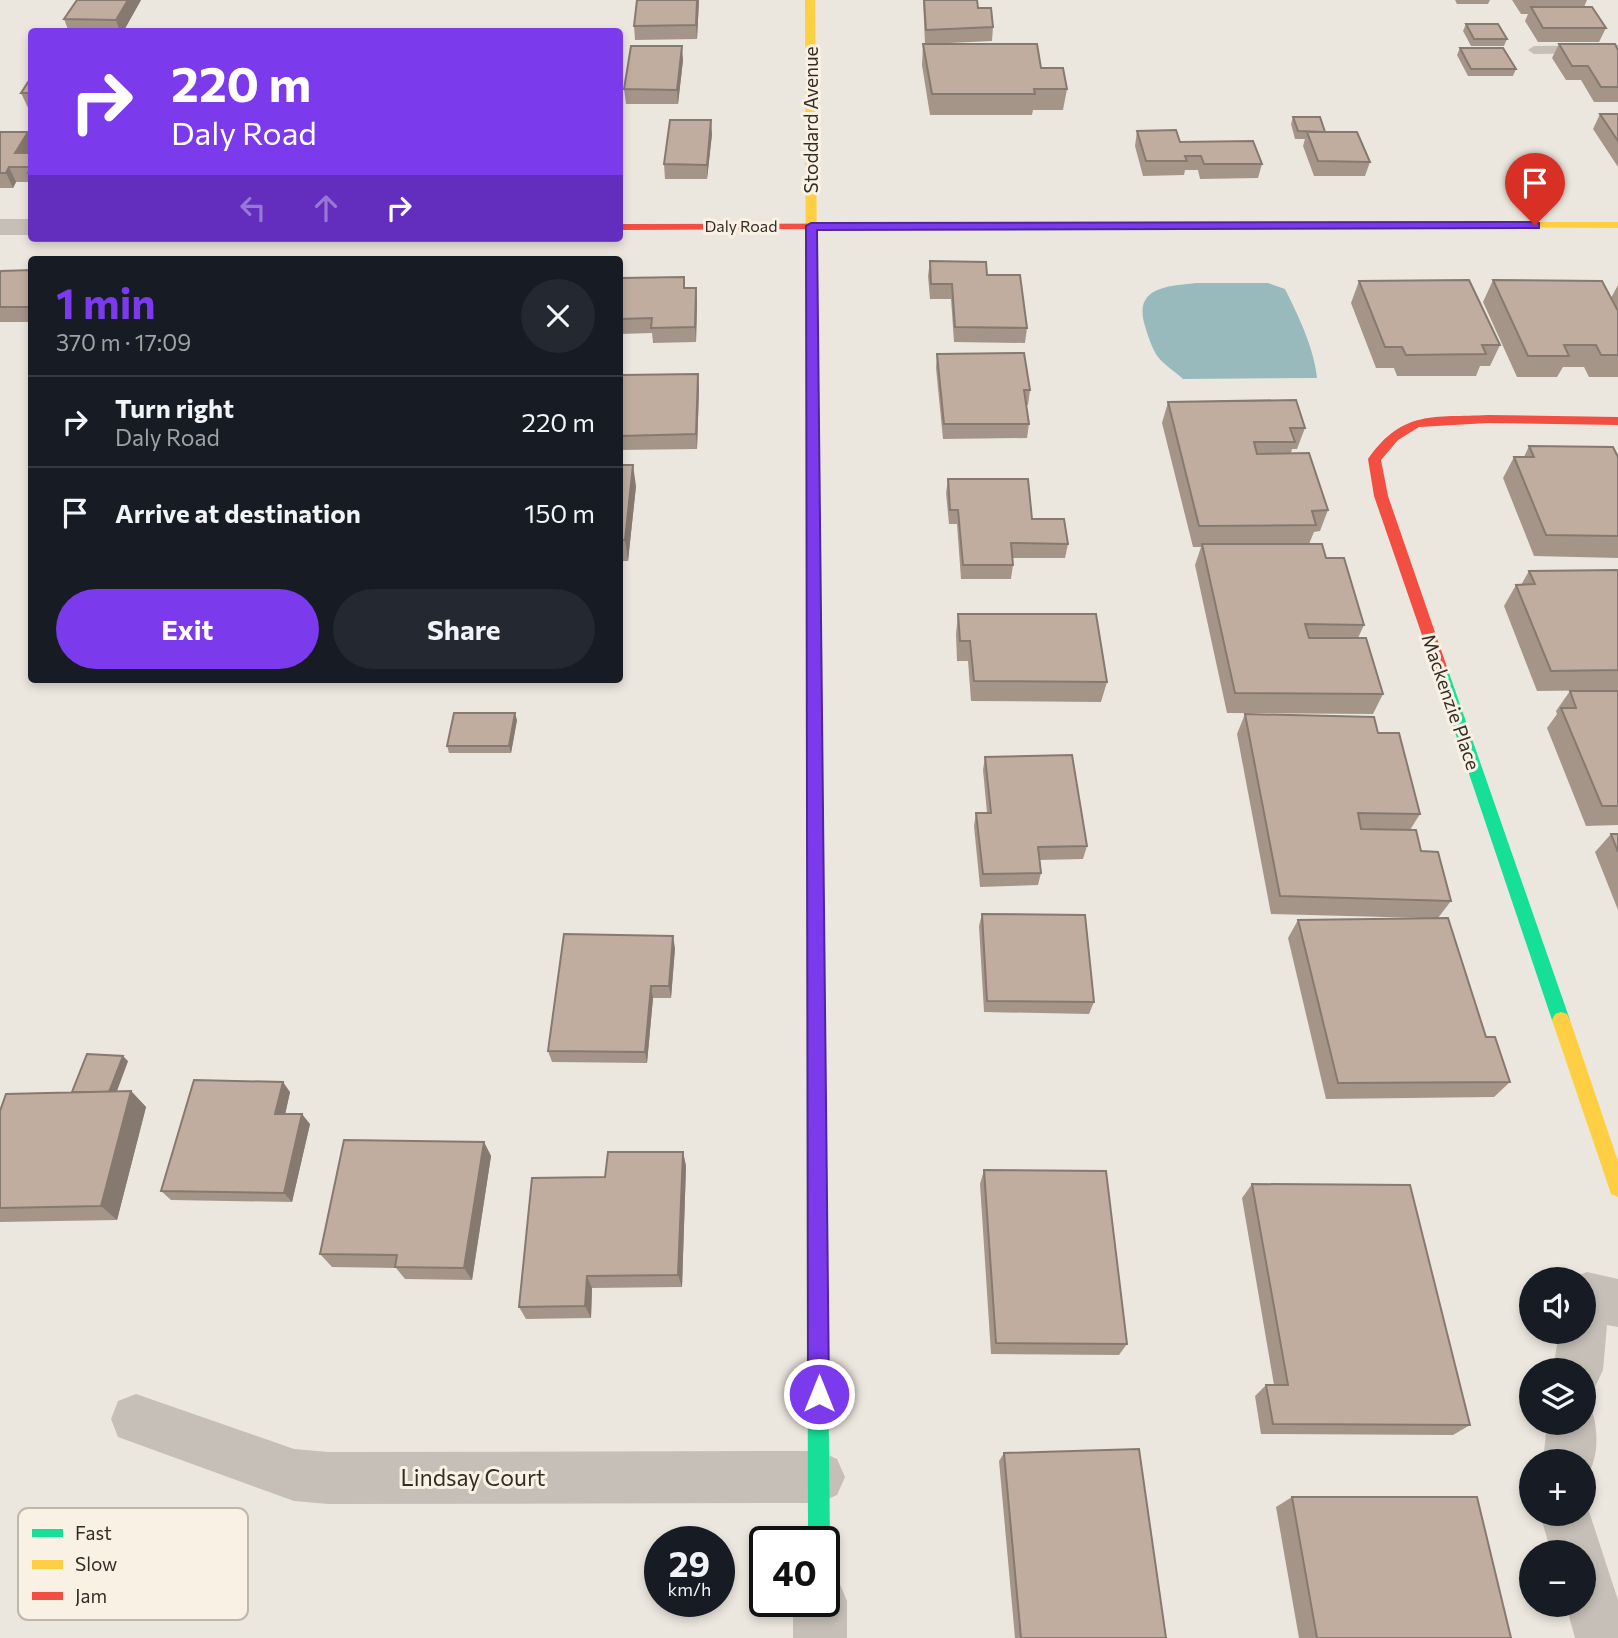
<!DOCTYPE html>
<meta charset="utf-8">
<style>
:root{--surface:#171b24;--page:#242831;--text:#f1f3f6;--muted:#9ea1a6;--line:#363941;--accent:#7c3aed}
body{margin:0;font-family:Commissioner,sans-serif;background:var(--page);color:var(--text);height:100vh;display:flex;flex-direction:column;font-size:26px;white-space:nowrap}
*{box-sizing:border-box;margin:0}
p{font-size:23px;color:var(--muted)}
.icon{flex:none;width:38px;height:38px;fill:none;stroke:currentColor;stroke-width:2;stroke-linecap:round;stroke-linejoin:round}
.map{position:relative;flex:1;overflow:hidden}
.panel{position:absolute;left:28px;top:256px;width:595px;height:427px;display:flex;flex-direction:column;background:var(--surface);border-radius:7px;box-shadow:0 4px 10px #0003}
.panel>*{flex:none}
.top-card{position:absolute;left:28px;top:28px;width:595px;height:214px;border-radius:7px;box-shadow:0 4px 10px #0003;background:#7c3aed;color:#fff;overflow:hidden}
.controls{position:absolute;left:1519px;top:1267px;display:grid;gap:14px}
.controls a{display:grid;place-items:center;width:77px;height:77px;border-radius:50%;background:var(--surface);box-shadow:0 4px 10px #0003;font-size:35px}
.speed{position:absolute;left:644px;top:1526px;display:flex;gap:14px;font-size:35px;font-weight:700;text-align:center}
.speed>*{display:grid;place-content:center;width:91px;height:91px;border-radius:50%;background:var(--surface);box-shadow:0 4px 10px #0003;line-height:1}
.speed small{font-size:18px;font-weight:400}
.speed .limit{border:4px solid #111;border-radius:10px;background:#fff;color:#111}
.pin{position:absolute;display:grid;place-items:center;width:60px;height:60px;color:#fff;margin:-72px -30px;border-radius:50% 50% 50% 0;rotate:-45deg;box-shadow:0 0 7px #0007}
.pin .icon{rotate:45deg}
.me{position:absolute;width:77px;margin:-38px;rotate:0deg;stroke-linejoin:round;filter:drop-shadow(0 0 5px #0008)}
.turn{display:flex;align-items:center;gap:24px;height:147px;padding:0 28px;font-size:32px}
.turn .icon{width:91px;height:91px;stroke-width:2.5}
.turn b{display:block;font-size:49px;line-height:60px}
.lanes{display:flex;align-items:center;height:66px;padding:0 28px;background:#0003;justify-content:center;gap:35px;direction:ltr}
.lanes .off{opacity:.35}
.round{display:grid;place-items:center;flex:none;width:74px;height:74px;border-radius:37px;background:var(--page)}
.summary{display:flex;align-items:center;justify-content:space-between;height:119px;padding:0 28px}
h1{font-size:42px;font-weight:700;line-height:52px;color:var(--accent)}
.button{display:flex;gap:14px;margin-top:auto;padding:14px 28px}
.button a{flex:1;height:80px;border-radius:42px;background:var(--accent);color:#fff;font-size:28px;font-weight:700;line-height:80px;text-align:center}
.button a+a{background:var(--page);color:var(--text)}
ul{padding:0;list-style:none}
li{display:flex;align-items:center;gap:21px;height:91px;padding:0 28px;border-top:2px solid var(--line)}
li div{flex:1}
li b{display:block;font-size:26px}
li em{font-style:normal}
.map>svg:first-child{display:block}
</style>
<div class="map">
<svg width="1618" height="1638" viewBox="0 0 1618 1638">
<rect width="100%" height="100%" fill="#ece7de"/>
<path fill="#99babd" d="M1197,283H1268L1285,289C1298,315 1314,348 1317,378L1183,379C1175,371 1165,366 1158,357C1152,349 1148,336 1145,326C1133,287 1167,286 1197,283Z"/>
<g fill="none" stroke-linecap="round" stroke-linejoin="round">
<path fill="#c5bfb7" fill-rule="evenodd" d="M1618,45V53L1534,54L1528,50L1534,46Z"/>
<path fill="#c5bfb7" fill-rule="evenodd" d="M0,219H32V235H0Z
M1587,1272L1618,1279V1327L1607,1325L1603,1370L1595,1387L1584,1392V1370H1553L1559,1332H1584V1279H1570Z
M136,1394L294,1449L328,1452L819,1451L837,1459L845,1477L837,1495L819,1503L328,1504L294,1501L118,1437L111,1419L118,1401Z
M1584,1403L1590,1405C1599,1427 1600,1461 1584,1480V1461H1543L1547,1423H1584Z
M1584,1496L1618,1600V1638H1575L1566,1605H1584V1552H1551L1540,1514H1584Z
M824,1576L839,1582L847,1601V1638H793V1601H824Z"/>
<path fill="#16e098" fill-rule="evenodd" d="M1411,222L1415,223V227L1060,229L1054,226L1060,223Z
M812,391L818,395L821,720L814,726L807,720L806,395Z
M1441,664L1448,670L1570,1020L1567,1026L1561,1028L1555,1026L1552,1020L1434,670Z
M816,1079L822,1081L825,1087L830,1542L824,1551V1542H808L807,1087L810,1081Z"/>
<path fill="#ffcf43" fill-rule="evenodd" d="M805,0H815L818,395L812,399L806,395Z
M1411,222H1618V228L1407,227V223Z
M814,714L821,720L825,1087L822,1093L816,1095L810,1093L807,1087V720Z
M1561,1012L1567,1014L1570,1020L1618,1161V1197L1611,1194L1609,1188L1552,1020L1555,1014Z"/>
<path fill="#f24e42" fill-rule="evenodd" d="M1060,223L1064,224V228L620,230V224Z
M1488,415L1618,417V425L1488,423L1419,427L1398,440L1381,460L1388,496L1448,670L1441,676L1434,670L1374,496L1368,459C1403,409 1434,418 1488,415Z"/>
</g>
<path fill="#a59589" d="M141,0L123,32H69L64,19Z
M699,0L697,39L635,40L634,26Z
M923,0H977L978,8L993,27L992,41L928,44L1041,68L1067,89L1063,110H1033L1032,115H930L922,65L923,44H925Z
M1455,0H1490L1488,4H1457Z
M1512,0H1587L1584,7L1606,28L1599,42H1538L1525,21L1528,14H1521Z
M1466,24L1507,39L1504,46H1471L1463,31Z
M1559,44L1618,50V102H1594L1581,80H1566L1552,58Z
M1460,48L1516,69L1513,76H1468L1457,55Z
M683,60L678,104H626L624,89Z
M32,76V114H31L21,93Z
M1600,114H1618V167L1593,129Z
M1293,117L1325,132L1370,162L1365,176H1314L1303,146L1305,139H1295L1291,124Z
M1137,131L1262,164L1258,178L1200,179L1198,170H1185L1184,175L1143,176L1135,146Z
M0,132L32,139V182H16L13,188H0Z
M712,134L707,179H665L664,164Z
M930,261L987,275L1027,328L1025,343L954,342L951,299H930L928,276Z
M32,270V322H0V273Z
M684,277L685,288H696L697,303L696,342L653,343L652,333L620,334V278Z
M1493,280L1611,298L1618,285V377H1589L1584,367H1563L1557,377H1517L1483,302Z
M1359,281L1500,345L1490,366H1480L1476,376H1397L1394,368H1376L1351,303Z
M937,354L1030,390L1028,405H1026L1029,424L1027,438L943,439L936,368Z
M698,374L699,389L697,449L620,450V405Z
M1168,402L1305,428L1297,449H1292L1291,453L1328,510L1320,531L1314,532L1309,544L1326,558L1364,625L1358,638L1383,694L1373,714L1227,713L1195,565L1201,547H1193L1162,423Z
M1529,446L1618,457V558L1534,556L1503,478L1514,457H1524Z
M620,465L636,486L628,561H620Z
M948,479L1032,519L1068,544L1065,558H1012L1013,565L1011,579H961L957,524H949L946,493Z
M1618,570V690L1537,691L1504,606L1516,585H1521L1529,571Z
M958,614L1107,682L1101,702L971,701L968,661H957L956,634Z
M1570,691H1618V825L1586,826L1547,728L1557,714L1556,711Z
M1245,714L1378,733L1420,814L1410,830L1451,901L1438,918L1486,1037L1510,1082L1494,1097L1326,1099L1288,938L1298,920L1423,918L1271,914L1237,734Z
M517,720L511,753H449L447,746Z
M985,757L1087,846L1083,859L1039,860L1041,873L1038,885L980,887L974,826L976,813H987L983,770Z
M1611,834H1618V910L1595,852Z
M982,914L1094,1002L1089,1014L984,1012L979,926Z
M675,948L671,998H653L647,1063L552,1062L548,1051Z
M128,1061L117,1091H131L146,1107L117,1220L0,1222V1111L72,1092Z
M290,1092L285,1114L310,1124L292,1202L171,1200L161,1191Z
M484,1142L491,1156L472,1280L405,1279L396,1268L332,1267L320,1254Z
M683,1152L686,1166L682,1287L592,1288L591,1318L526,1319L519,1307L605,1177Z
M984,1170L1127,1344L1119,1355L991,1354L980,1184Z
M1252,1184L1470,1425L1453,1435L1261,1434L1255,1396L1266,1385H1274L1242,1198Z
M1004,1453L1166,1638H1015L999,1461Z
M1292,1497L1511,1638H1299L1276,1507Z"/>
<path fill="#86796f" d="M128,0H141L123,32H120L116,20Z
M697,0H699L697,39L696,25Z
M682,46L683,60L678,104L677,90Z
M711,120L712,134L707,179V165Z
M28,132L32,139V153H15Z
M9,167L16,182L13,188L6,173Z
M696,288L697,303L696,342L695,327Z
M698,374L699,389L697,449L696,434Z
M633,465L636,486L628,561L625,540Z
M515,713L517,720L511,753L509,746Z
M673,936L675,948L671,998L669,986Z
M651,986L653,998L647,1063L645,1052Z
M123,1056L128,1061L113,1101L108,1095Z
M283,1082L290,1092L283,1124L275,1114Z
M131,1091L146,1107L117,1220L101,1206Z
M302,1114L310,1124L292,1202L284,1193Z
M484,1142L491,1156L472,1280L464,1268Z
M683,1152L686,1166L682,1287L678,1275Z
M587,1276L592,1288L591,1318L585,1306Z"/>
<path fill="#c0ad9f" stroke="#86796f" stroke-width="2" d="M77,0H128L116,20L64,19Z
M637,0H697L696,25L634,26Z
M924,0H977L978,8H991L993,27L926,30Z
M1531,7H1592L1606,28H1543Z
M1466,24H1498L1507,39H1474Z
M923,44H1037L1041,68H1063L1067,89H1034L1035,94H932Z
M1559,44H1615L1618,50V87H1601L1588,66H1572Z
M631,46H682L677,90L624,89Z
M1460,48H1503L1516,69H1471Z
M32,76V93H21Z
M1600,114H1618V141Z
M1293,117H1320L1325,132L1298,131Z
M670,120H711L707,165L664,164Z
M1176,130L1180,142L1253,141L1262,164H1204L1201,156H1185L1187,161H1146L1137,131Z
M0,132H28L15,153H32V173H28L31,167H9L6,173H0Z
M1307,132H1357L1370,162L1318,161Z
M930,261L986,262L987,275H1020L1027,328L955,327L952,284H931Z
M32,270V307H0V273L1,271Z
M684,277V288H696L695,327L651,328L652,318L620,319V278Z
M1469,280L1500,345H1482L1486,354L1406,355L1402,347H1385L1359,281Z
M1493,280L1602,281L1618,311V355H1601L1596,345H1564L1569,356H1528Z
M1024,353L1030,390H1024L1029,424H944L937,354Z
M698,374L696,434L620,436V405L622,375Z
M1296,400L1305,428H1290L1295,442H1254L1257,454L1309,453L1328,510L1312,511L1316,525L1199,526L1168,402Z
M1529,446L1613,447L1618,457V536L1546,535L1514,457H1534Z
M620,465H633L625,540H620Z
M948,479H1028L1032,519H1064L1068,544L1011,543L1013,565H963L958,510H950Z
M1202,544H1322L1326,558H1344L1364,625L1305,624L1309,638H1366L1383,694L1235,693Z
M1618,570V670L1551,671L1516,585L1535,584L1529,571Z
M958,614H1096L1107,682L974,681L970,641H960Z
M1570,691H1618V806H1602L1561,708H1576Z
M454,713H515L509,746H447Z
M1245,714L1374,717L1378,733H1399L1420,814L1358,813L1361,829L1416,830L1421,851L1438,852L1451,901L1280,896Z
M1072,755L1087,846L1038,847L1041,873L983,874L976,813H991L985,757Z
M1611,834H1618V852Z
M982,914L1085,915L1094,1002L987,1001Z
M1448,918L1486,1037H1495L1510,1082L1338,1083L1298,920Z
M564,934L673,936L669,986H651L645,1052L548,1051Z
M87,1054L123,1056L109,1092H72Z
M194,1080L283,1082L275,1114H302L284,1193L161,1191Z
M131,1091L101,1206L0,1208V1111L6,1094Z
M344,1140L484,1142L464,1268L395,1267L397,1255L320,1254Z
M608,1152H683L678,1275L587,1276L585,1306L519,1307L532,1178L605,1177Z
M984,1170L1106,1171L1127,1344L996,1343Z
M1252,1184L1410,1185L1470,1425L1273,1424L1266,1385H1288Z
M1139,1449L1166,1638H1021L1004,1453Z
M1292,1497H1477L1511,1638H1317Z"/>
<path fill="#7c3aed" stroke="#51269a" stroke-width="2" d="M1535,222L1539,223V228L817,230L829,1394L826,1401L819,1404L811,1401L808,1394L806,226L811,223Z"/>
<g text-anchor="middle" stroke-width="6" stroke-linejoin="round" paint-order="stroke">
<g font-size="16" fill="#352c26" stroke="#f9f2e4">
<text x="741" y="232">Daly Road</text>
</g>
<g font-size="19" fill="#352c26" stroke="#f9f2e4">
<text transform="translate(811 120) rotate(-90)" y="7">Stoddard Avenue</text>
<text transform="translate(1451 702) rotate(71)" y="7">Mackenzie Place</text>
</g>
<g font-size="23" fill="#352c26" stroke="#f9f2e4">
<text x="473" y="1486">Lindsay Court</text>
</g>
</g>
<rect x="18" y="1508" width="230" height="112" rx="10" fill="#f9f2e4" stroke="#beb7ab" stroke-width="2"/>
<rect x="32" y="1529" width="31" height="8" fill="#16e098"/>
<rect x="32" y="1560" width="31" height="9" fill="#ffcf43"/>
<rect x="32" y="1592" width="31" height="8" fill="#f24e42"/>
<g font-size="19" fill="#352c26">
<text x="75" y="1540">Fast</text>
<text x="75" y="1571">Slow</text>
<text x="75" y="1603">Jam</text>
</g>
</svg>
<div class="controls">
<a><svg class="icon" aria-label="sound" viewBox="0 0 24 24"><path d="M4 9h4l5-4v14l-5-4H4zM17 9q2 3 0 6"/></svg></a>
<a><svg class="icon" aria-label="layers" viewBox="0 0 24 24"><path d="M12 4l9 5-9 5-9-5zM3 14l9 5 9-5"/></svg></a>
<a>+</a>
<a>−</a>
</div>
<div class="speed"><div>29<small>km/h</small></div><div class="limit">40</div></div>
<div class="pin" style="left:1535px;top:225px;background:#d93025"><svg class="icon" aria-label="arrive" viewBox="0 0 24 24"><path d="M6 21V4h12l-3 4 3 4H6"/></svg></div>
<svg class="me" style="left:819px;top:1394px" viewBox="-20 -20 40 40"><circle r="17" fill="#7c3aed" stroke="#fff" stroke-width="3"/><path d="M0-11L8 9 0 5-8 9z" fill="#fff"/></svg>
<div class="top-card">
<div class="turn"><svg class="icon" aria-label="right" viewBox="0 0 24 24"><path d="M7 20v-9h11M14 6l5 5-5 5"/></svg><div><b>220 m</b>Daly Road</div></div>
<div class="lanes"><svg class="icon off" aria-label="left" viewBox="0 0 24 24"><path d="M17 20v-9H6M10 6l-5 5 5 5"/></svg><svg class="icon off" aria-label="ahead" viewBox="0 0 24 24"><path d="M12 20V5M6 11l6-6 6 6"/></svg><svg class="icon" aria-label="right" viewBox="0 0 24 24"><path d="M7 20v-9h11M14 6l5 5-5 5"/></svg></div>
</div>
<section class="panel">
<div class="summary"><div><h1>1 min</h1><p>370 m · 17:09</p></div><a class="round"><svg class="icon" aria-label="close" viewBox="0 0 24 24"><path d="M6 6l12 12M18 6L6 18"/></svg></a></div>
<ul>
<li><svg class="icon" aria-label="right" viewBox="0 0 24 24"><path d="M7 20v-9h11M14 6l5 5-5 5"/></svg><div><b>Turn right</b><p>Daly Road</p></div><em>220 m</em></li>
<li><svg class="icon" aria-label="arrive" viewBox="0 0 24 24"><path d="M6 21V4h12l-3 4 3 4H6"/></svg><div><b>Arrive at destination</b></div><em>150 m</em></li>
</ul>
<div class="button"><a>Exit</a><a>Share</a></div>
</section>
</div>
